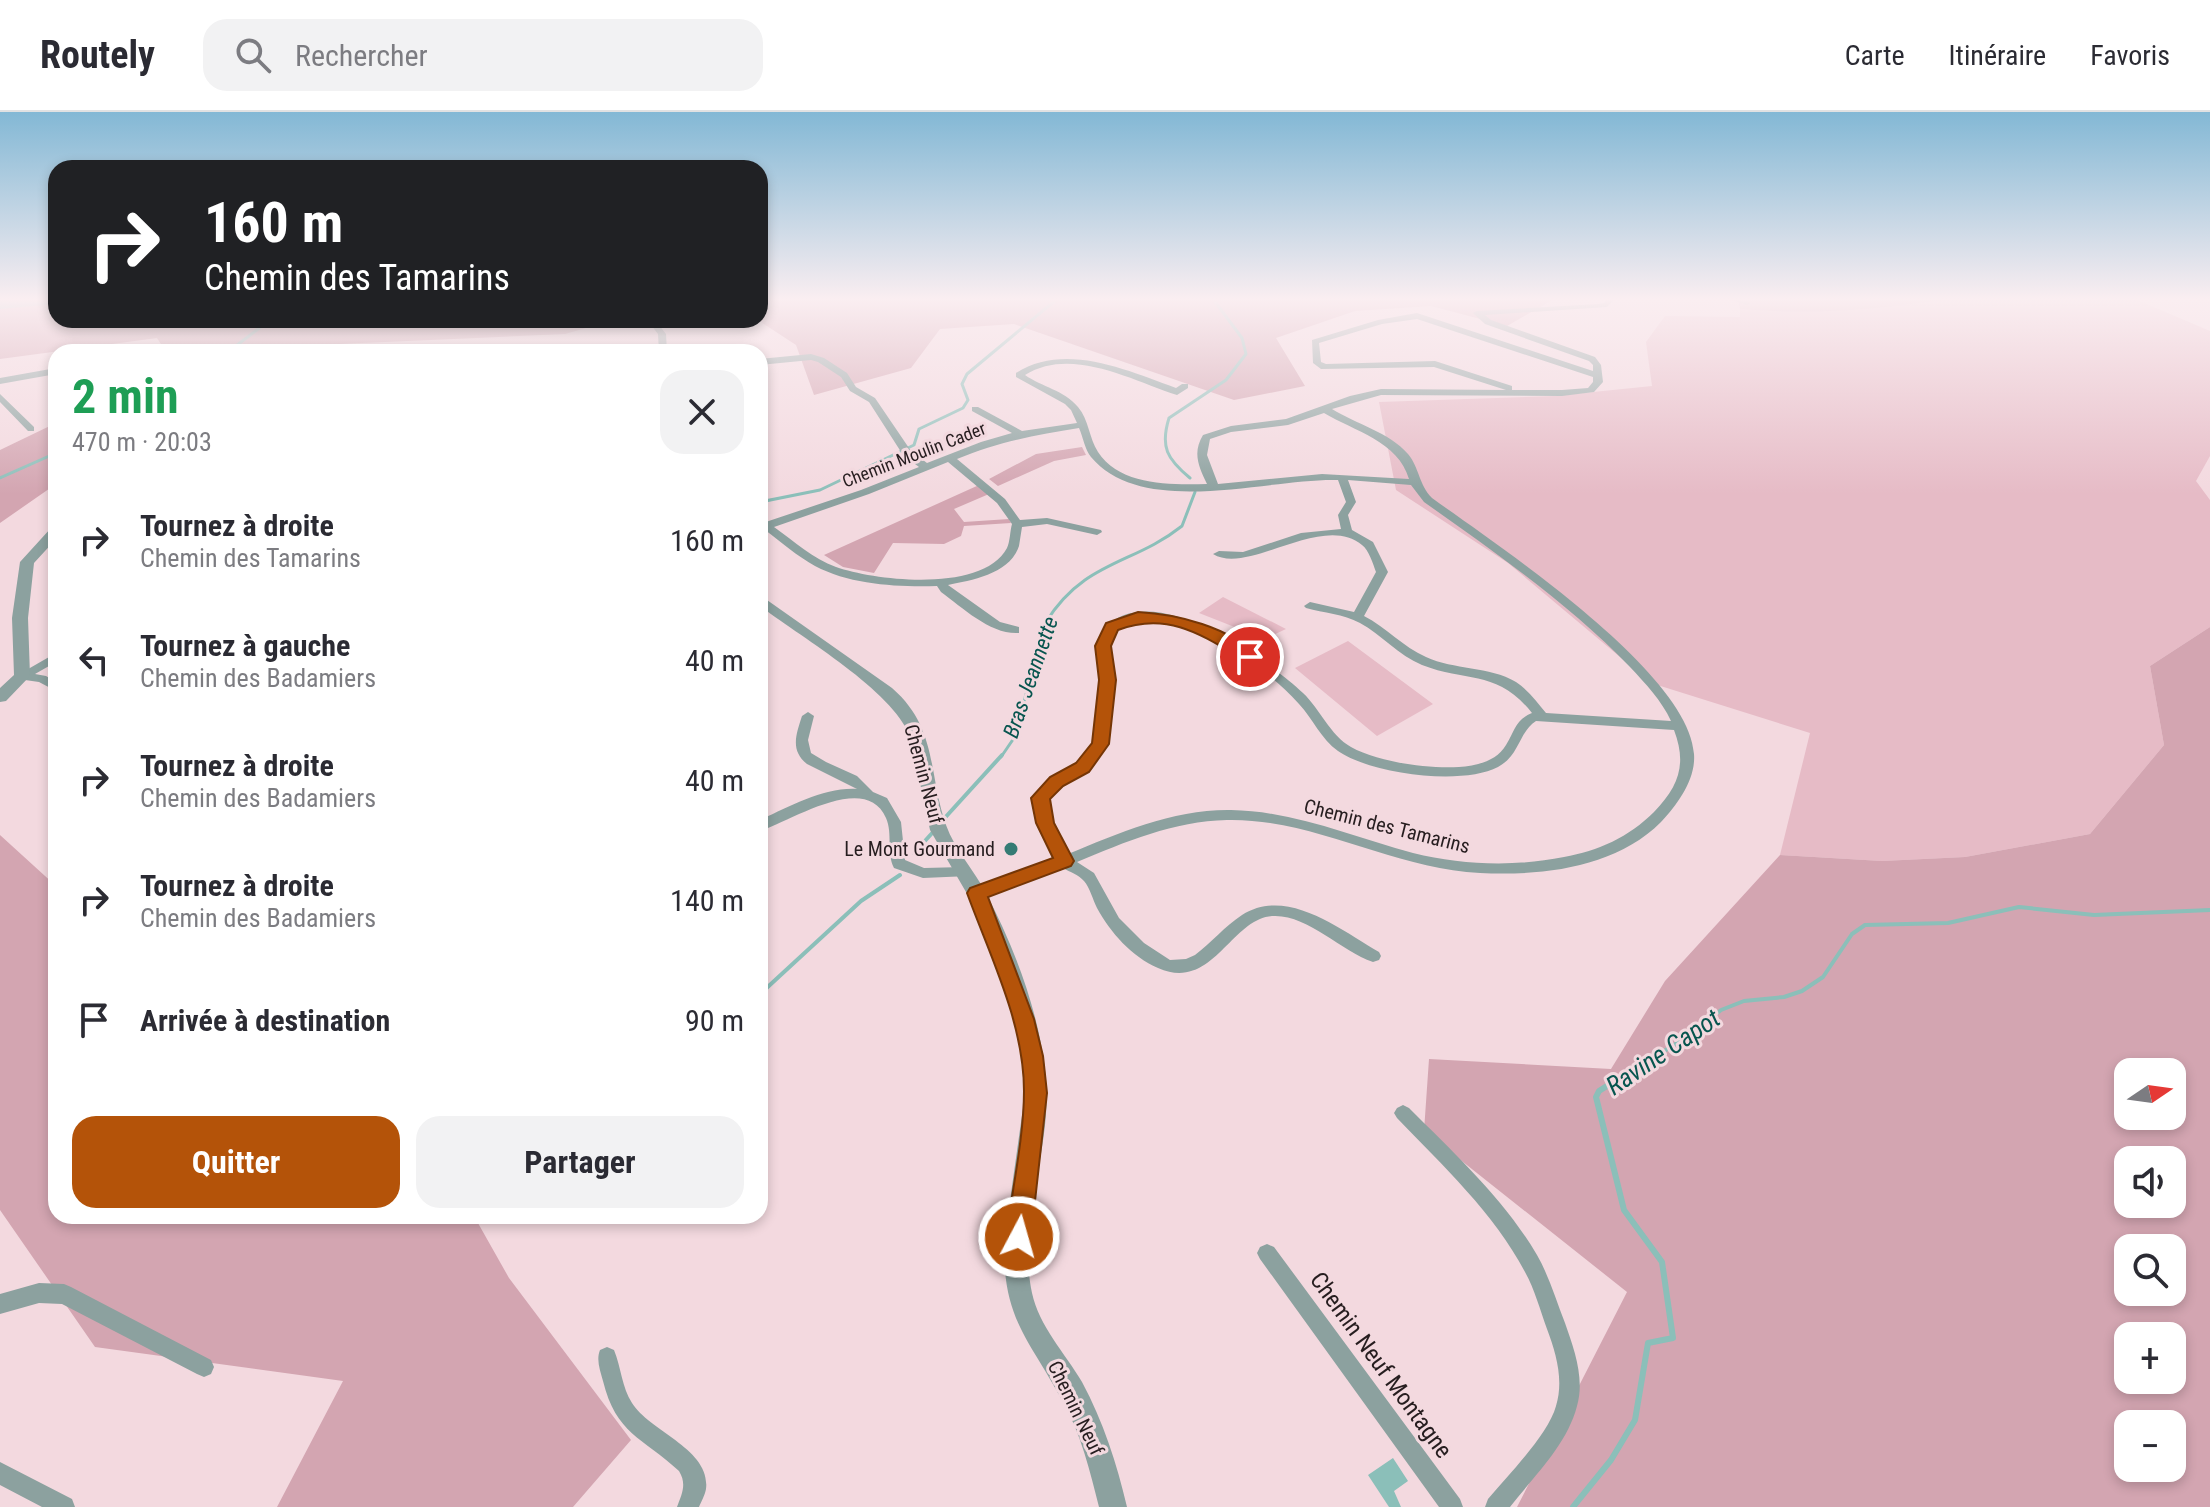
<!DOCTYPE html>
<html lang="fr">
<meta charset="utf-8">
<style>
:root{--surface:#fff;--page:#f2f2f3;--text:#2b2b33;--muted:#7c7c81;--line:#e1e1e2;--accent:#b45309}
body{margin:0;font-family:"Roboto Condensed",sans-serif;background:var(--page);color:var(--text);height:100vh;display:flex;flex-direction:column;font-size:30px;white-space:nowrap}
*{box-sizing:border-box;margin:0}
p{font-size:26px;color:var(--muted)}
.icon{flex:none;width:44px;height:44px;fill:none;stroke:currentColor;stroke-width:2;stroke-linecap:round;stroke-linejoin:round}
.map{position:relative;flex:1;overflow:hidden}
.side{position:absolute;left:48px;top:232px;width:720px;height:880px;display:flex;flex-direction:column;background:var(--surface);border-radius:24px;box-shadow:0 4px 12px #0003}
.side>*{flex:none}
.guide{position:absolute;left:48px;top:48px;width:720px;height:168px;border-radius:24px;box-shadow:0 4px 12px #0003;background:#202124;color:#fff;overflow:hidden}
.needle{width:52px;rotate:77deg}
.tools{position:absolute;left:2114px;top:946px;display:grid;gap:16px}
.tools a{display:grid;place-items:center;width:72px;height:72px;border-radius:16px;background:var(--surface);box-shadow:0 4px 12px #0003;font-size:40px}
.pin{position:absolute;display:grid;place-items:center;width:68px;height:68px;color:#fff;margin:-34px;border:4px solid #fff;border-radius:50%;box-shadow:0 2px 8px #0007}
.me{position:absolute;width:88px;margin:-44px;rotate:6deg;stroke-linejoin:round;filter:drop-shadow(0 0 6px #0008)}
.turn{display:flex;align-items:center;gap:28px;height:168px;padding:0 24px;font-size:36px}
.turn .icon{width:104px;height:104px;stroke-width:2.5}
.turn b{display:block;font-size:56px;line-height:68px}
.round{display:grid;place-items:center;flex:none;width:84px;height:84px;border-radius:24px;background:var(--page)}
.head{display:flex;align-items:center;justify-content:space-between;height:136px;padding:0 24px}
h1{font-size:48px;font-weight:700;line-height:60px;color:#1e9e55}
.button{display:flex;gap:16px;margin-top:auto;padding:16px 24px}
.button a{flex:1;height:92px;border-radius:24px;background:var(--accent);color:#fff;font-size:32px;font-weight:700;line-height:92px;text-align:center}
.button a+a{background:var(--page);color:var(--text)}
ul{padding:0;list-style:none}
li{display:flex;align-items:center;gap:24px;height:120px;padding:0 24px}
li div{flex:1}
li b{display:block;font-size:30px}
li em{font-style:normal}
header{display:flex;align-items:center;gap:48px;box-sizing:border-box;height:112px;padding:0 40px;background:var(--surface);border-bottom:2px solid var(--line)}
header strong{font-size:38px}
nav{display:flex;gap:44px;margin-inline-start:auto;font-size:28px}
.search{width:560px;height:72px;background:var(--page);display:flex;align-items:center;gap:20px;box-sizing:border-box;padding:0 28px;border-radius:24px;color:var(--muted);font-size:30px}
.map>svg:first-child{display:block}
</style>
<header>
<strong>Routely</strong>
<div class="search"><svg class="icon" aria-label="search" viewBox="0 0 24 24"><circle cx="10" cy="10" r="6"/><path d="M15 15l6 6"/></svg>Rechercher</div>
<nav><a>Carte</a><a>Itinéraire</a><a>Favoris</a></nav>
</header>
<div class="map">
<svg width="2210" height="1395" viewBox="0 0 2210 1395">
<rect width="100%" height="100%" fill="#f3d9df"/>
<path fill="#e6bbc6" d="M1940,187H2135L2210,219V344L2196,369L2210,388V515L2150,554L2164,633L2090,722L1965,745L1882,749L1780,743L1810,621L1651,571L1508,451L1396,378L1379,290L1554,284L1652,274L1646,230L1665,204L1740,205V197L1767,199Z
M1223,485L1286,517L1265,527L1199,501Z
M1348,529L1433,592L1377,624L1295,556Z"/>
<path fill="#d3a5b1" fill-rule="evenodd" d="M0,187H56V208H614L565,222L317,233L283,240H166L157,226L0,247Z
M760,187H1554L1507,214L1431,194L1355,199L1276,226L1305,274L1234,288L1014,212L940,217L911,256L814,283L796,233L758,208Z
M1738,187H1940L1941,188C1873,198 1808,203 1740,197Z
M56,311V372L0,411V338Z
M1082,335L1086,343L1054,349L998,374L989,367L1036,342Z
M979,373L989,382L954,397L964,410L1009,407L1011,411L964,414L961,424L944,432L893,431L874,461L843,455L824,443Z
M2210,515V1395H1517L1627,1180L1424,1019L1429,947L1611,957L1665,869L1780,743L1882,749L1965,745L2090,722L2164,633L2150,554ZM2128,960H2172V1004H2128ZM2128,1048H2172V1092H2128ZM2128,1136H2172V1180H2128ZM2128,1224H2172V1268H2128ZM2128,1312H2172V1356H2128Z
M0,723L56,774V1104H474L509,1166L631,1328L573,1395H277L343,1269L95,1235L0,1098Z"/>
<path fill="#8bbfb9" d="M1393,1346L1408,1369L1394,1379L1401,1395H1389L1368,1363Z"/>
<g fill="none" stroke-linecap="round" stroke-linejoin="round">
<path stroke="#8bbfb9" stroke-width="3" d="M228,240L270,208
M0,366L56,341
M1190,366C1167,347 1160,335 1169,306L1226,268L1246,242L1242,226L1213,187
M760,390L820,378L914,333L919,317L963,296L968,288L962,272L967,262L1057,187
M1001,645L1014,626L1046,510C1085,448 1133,453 1182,414L1195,380"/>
<path stroke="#8bbfb9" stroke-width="4" d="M942,709L1002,643
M914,741L934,719
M760,882L861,789L900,763
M1607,974L1687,925L1721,898L1744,889L1784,885L1802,879L1823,865L1852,822L1865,813L1948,811L2019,795L2094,803L2210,798"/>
<path stroke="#8bbfb9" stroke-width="6" d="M1573,1395L1611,1348L1635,1308L1648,1231L1673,1226L1662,1150L1624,1098L1596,985L1599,979L1610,972"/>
<path fill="#8bbfb9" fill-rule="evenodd" d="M0,187H56V192L0,197Z"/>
<path fill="#8ca19f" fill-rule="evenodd" d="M1607,187H1615L1607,195L1485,203L1491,208L1595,245L1601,253L1603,270L1594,280L1562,284L1381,283L1332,297C1356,312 1389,320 1408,342C1419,355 1419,373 1432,386C1497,433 1689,560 1694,642C1696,667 1678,692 1661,710C1615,756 1542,764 1480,761C1393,757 1314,706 1227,708C1174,709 1125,730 1077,750L1094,761L1119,806L1144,831L1170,848L1186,847L1195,843C1211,831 1225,814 1242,803C1287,774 1341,818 1379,840L1381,844L1379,848L1373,850C1341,839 1308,803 1274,804C1231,805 1213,881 1158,856C1132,845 1110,820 1097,796C1093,788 1090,776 1084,769C1079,763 1070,760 1063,756L977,787L972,785L970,781L972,777L1055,747L1040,718L1033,686C1049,663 1086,658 1095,629C1100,611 1101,588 1101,569C1100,551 1091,531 1105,516C1152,465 1266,546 1303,581C1320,597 1330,623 1351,635C1378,650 1428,657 1459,655C1476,654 1497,649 1506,633C1515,619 1515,608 1532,601C1497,557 1468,571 1422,553C1398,543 1382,523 1360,511C1343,502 1324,501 1306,496L1304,494L1310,490L1354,500L1376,460C1373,452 1369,438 1362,433C1322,400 1248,464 1213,442L1219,439L1243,440L1301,421L1341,417L1338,403L1346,390L1338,368C1268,366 1143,407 1091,345C1085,338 1083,325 1079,316C1035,323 998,330 957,347L1005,387L1020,408L1047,406L1101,418L1102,420L1097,423L1047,412L1022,415C1021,421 1020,428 1019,434C1010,462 972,468 948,473L1000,510L1019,515V521C991,523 963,496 941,480L937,474C897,475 851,473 815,454C797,444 781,430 765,418L760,419V412L861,378L919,355L903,343L869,290L850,279L841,265L818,250L811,248L760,253V247L811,242L824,246L847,261L856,275L875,286L911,339L927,351L981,330L1012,321L972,299V295H978L1022,319L1077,311L1071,298L1065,292L1016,265V261C1065,230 1126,258 1176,276L1182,272H1188V276L1177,283C1131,268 1071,234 1025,263C1042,275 1064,278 1078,295C1089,308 1089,326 1098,340C1120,374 1172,373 1207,372C1199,355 1192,341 1203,323L1231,314L1286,307L1350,284L1381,277L1506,278L1434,255L1321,257L1313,251L1312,228L1378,208L1417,201L1593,259V253L1589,249L1485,212L1473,201L1477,199L1598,192L1604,191ZM1417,207L1593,265V270L1588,276L1562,278H1512V274L1435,249L1326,252L1321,250L1319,231L1382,212ZM1324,301C1354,319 1398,329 1409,367L1322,362L1218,372L1207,343L1210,327L1231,320L1288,313ZM948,350L997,391L1012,412C1010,419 1010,430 1007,436C983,481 876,469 836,455C813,447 794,429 774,415L869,382ZM1348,368L1411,373L1424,390C1496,441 1569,492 1630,555C1645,571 1662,589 1671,609L1546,601C1537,590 1528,578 1516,570C1489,554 1454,558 1426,545C1403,535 1386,515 1364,504L1388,460L1373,430L1352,418L1348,403L1356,390ZM1153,507C1207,519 1262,551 1299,592C1313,607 1321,627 1338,639C1371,662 1462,674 1498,655C1520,643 1518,621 1536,609L1674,618C1687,652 1679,674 1654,700C1629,725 1598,739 1564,745C1514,755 1462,753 1413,741C1353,725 1294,699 1231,698C1174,697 1119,721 1068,742L1055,718L1047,687L1095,651L1108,630L1113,584L1109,536L1112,523L1132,508Z
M1729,187H1742L1751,191L1747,193Z
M647,208H655L666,222L667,240H659L658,222Z
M56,256V262L0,272V266Z
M0,282L34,315V319H28L0,290Z
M56,541V550L35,562L46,564L56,570V579L39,570L18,567L16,564Z
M808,600L814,604L808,628L811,641L826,650L857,664L873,680L887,686L901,710L905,748L924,756L964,755L969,756L971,760L969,764L923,766L894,756C886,740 893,722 886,706C866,659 791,709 760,719V708C789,695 824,675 857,677L807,652C790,638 796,623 802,604Z
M56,659V675L49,670L51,661Z
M1403,993L1409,996C1455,1042 1504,1087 1537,1143C1549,1164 1556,1188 1565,1211C1574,1237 1585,1266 1577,1294C1567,1333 1534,1364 1510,1395H1485L1488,1387C1508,1363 1548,1323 1556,1294C1564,1268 1556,1241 1547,1217C1540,1198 1535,1178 1525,1160C1494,1101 1443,1054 1397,1006L1394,1001L1397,996Z
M1267,1132L1274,1135L1460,1387L1463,1395H1439L1260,1147L1257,1141L1260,1135Z
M39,1171L64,1172L71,1175L211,1248L214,1255L211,1262L204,1265L197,1262L62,1192L39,1191L0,1202V1182Z
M607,1235L614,1238C621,1255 622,1276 632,1291C650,1320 711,1337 706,1377C705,1383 701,1390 699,1395H677C682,1382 687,1372 679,1359C642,1325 616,1322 603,1269C600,1258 596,1248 600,1238Z
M0,1350L72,1387L75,1395H42L0,1373Z"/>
<path fill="#8ca19f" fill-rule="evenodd" d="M56,415V427L34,451L28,506L30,564L6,589L0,590V576L14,563L12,506L20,450L51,416Z
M760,483L892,576C938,616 928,662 946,713C955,738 974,758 986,781C1014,835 1038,897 1045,958C1055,1033 1016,1106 1032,1181C1039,1214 1065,1241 1082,1270C1103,1309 1117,1352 1127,1395H1099C1090,1359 1081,1322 1063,1290C1029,1226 1003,1209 1004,1131L1025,982L1020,934L1006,879L987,824L966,780L930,718L910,624C891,577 802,526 760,494Z"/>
</g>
<linearGradient id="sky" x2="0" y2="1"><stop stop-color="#83b8d5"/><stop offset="0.49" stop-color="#faeef1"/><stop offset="1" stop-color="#faeef1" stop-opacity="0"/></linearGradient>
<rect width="2210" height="382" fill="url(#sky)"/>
<path fill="#b45309" stroke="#753606" stroke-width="2" d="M1138,500C1177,502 1230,515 1258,545L1250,550L1244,548C1202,523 1168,499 1118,518L1111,534L1116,568L1109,632L1089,660L1063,674L1050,687L1054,711L1074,749L1071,754L988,785L1034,907L1043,944L1047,981L1031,1125L1027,1133L1019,1137L1010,1133L1006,1125C1012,1079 1024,1024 1024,979C1024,911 990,844 967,781L970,776L1053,746L1036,711L1031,686L1050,665L1076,651L1092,631L1099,568L1095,534L1106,511Z"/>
<circle fill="#347b74" stroke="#f3d9df" stroke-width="3" cx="1011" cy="737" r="8"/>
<g text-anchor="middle" stroke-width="6" stroke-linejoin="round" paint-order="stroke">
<g font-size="18" fill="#261d1f" stroke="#f3d9df">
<text transform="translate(914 343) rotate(-21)" y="6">Chemin Moulin Cader</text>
</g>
<g font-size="20" fill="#261d1f" stroke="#f3d9df">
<text transform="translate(924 662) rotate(75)" y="7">Chemin Neuf</text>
<text transform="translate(1387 714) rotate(14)" y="7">Chemin des Tamarins</text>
<text transform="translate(1076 1296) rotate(64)" y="7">Chemin Neuf</text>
</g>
<g font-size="20" fill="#261d1f" stroke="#f3d9df" text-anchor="end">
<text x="995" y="744">Le Mont Gourmand</text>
</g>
<g font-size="22" font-style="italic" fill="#07554f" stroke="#f3d9df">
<text transform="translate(1030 565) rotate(-71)" y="8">Bras Jeannette</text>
</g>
<g font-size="24" fill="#261d1f" stroke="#f3d9df">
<text transform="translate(1381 1253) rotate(54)" y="8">Chemin Neuf Montagne</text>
</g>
<g font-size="26" font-style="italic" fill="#07554f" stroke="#f3d9df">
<text transform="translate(1663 940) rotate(-34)" y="9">Ravine Capot</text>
</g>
</g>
</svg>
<div class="tools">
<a><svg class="needle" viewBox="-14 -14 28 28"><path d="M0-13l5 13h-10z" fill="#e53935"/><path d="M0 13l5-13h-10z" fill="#7c7c81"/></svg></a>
<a><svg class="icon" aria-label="sound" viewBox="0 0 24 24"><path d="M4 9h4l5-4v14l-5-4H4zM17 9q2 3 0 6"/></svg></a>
<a><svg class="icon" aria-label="search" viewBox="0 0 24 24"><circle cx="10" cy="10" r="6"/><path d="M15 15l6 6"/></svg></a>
<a>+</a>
<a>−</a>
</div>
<div class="pin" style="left:1250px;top:545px;background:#d93025"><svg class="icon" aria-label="arrive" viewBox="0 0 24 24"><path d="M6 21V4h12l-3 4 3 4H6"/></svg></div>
<svg class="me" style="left:1019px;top:1125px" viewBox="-20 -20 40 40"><circle r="17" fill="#b45309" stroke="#fff" stroke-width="3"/><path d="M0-11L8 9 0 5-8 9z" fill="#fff"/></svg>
<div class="guide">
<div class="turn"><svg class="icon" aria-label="right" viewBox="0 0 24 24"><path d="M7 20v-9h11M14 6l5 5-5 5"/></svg><div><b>160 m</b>Chemin des Tamarins</div></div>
</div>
<section class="side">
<div class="head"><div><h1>2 min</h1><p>470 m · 20:03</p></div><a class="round"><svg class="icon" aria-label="close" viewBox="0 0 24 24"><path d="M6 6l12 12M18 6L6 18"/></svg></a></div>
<ul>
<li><svg class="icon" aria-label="right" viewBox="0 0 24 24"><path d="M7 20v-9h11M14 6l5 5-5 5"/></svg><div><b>Tournez à droite</b><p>Chemin des Tamarins</p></div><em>160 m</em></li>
<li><svg class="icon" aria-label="left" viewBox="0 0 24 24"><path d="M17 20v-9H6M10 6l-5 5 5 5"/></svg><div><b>Tournez à gauche</b><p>Chemin des Badamiers</p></div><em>40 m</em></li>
<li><svg class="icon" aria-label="right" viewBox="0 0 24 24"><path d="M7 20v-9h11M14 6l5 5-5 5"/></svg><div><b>Tournez à droite</b><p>Chemin des Badamiers</p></div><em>40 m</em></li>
<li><svg class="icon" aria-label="right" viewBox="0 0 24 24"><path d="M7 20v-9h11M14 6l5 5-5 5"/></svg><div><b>Tournez à droite</b><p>Chemin des Badamiers</p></div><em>140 m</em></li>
<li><svg class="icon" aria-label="arrive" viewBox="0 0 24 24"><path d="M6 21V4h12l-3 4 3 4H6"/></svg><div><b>Arrivée à destination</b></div><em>90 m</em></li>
</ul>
<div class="button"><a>Quitter</a><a>Partager</a></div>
</section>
</div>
